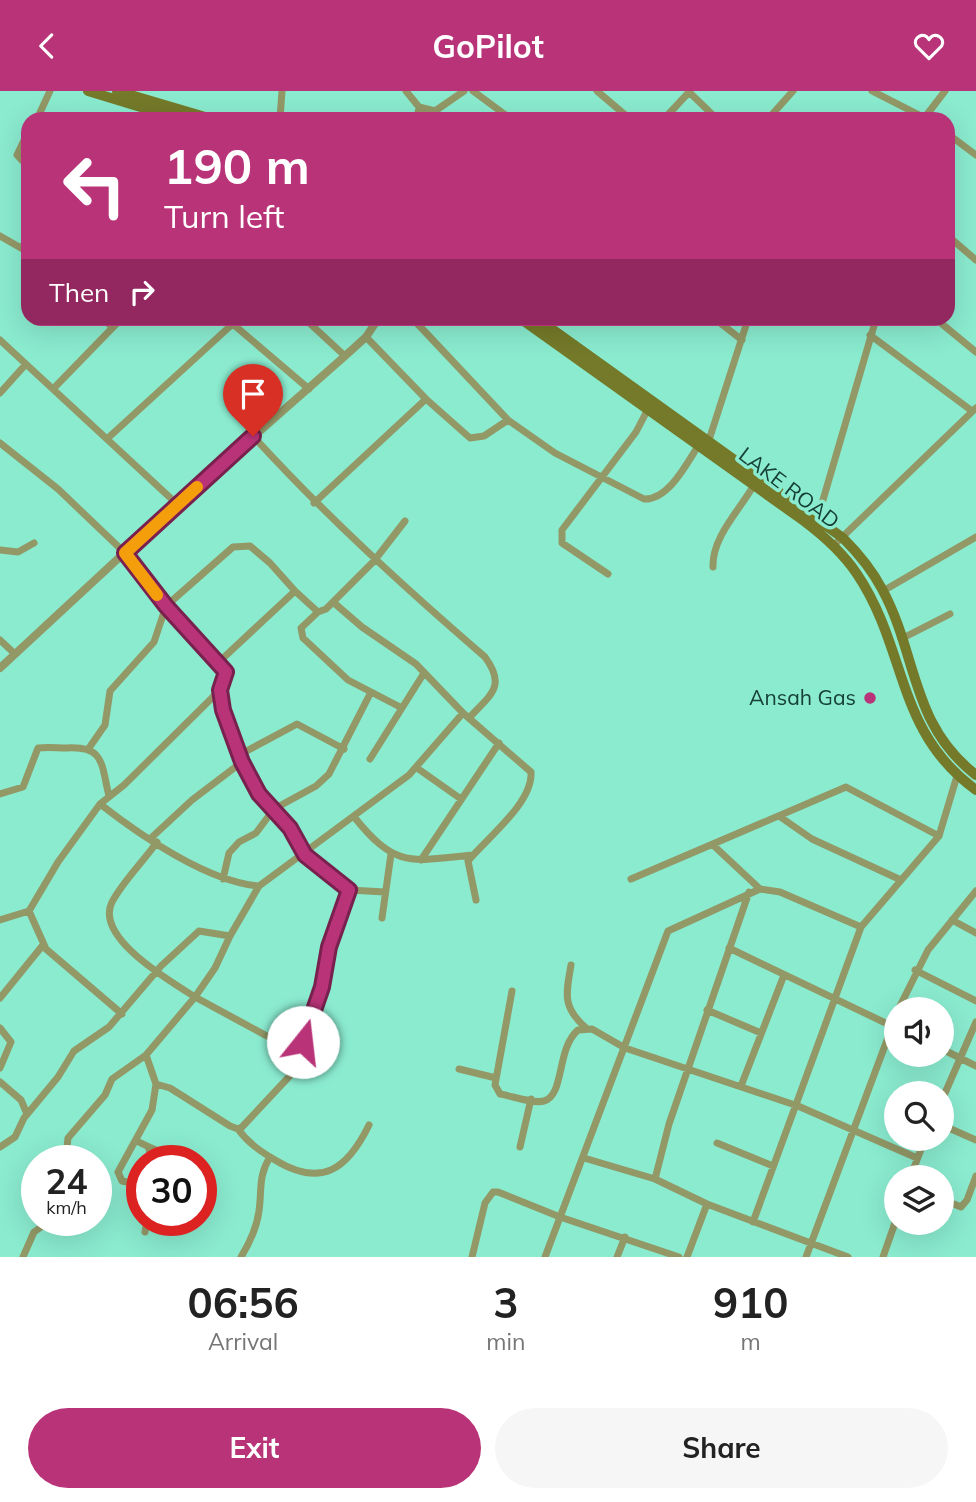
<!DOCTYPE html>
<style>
:root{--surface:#fff;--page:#f6f6f6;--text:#222;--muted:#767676;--accent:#b83378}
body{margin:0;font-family:Mulish,sans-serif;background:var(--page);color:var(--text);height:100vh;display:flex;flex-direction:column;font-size:26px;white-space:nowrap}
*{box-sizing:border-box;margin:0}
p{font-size:23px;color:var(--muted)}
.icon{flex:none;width:38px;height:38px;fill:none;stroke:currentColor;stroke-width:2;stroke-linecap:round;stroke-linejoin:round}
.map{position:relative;height:1166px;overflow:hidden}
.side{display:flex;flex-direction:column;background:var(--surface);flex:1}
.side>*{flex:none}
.top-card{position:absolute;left:21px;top:21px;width:934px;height:214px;border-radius:21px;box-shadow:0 7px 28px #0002;background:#b83378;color:#fff;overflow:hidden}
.buttons{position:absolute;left:884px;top:906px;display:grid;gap:14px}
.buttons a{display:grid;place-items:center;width:70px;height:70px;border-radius:50%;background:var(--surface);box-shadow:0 7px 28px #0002;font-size:35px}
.speed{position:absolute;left:21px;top:1054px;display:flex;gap:14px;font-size:35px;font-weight:700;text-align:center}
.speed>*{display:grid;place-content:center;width:91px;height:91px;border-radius:50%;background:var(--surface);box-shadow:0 7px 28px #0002;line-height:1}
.speed small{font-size:18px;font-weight:400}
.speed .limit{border:10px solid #d22;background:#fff;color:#111}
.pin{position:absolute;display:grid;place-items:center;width:60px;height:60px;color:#fff;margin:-72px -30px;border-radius:50% 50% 50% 0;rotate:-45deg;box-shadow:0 0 7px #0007}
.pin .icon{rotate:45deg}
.me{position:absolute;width:77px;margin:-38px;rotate:16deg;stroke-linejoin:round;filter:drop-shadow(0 0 5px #0008)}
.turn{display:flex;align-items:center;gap:24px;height:147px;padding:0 28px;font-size:32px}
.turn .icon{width:91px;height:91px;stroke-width:2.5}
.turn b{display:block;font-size:49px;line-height:60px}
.then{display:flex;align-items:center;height:66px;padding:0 28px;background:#0003;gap:14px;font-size:26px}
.eta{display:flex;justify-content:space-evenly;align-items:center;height:119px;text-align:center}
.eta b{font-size:42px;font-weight:700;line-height:49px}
.cta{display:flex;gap:14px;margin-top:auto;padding:14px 28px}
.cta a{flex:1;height:80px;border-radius:42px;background:var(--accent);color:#fff;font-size:28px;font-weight:700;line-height:80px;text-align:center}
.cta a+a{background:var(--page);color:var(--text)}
header{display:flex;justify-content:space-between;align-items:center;height:91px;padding:0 28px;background:var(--accent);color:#fff;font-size:32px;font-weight:700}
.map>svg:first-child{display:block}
</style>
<header><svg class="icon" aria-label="back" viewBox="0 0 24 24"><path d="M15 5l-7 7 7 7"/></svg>GoPilot<svg class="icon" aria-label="heart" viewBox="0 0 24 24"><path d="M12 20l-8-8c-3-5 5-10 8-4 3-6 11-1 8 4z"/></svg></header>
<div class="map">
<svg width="976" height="1166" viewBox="0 0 976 1166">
<rect width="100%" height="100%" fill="#8aebcf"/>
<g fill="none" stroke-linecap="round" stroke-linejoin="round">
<path stroke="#939867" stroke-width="7" d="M406,0L419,16L417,28
M473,0L511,28
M597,0L630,28
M872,0L927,28
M689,1L717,28
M419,16L435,20L464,0
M925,26L945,0
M37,28L50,0
M280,28L282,0
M664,28L690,0
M768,28L793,0
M28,41L17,64L28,76
M948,43L976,64
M0,145L28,161
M948,145L976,169
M22,157L28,146
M103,228L112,236
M227,228L309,298
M305,228L345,265
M413,228L508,329
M715,228L742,249
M936,228L976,261
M870,244L972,320
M366,246L426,308L470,347L484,345L508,329L555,362L644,408C668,409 686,374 698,355
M0,249L177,413
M54,297L121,228
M0,302L26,273
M253,345C326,425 404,496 485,566C507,596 490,604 469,627
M108,347L238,228
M709,349L748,228
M0,352L58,398L125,462L166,515L226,581L220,599L223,619L242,671L259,703L290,737L305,764L349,799L329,856L322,896L306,941L300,974L242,1036L238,1038L230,1035L170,997L156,993L146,964
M314,412L426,308
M818,426L876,228
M833,455L976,317
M0,459L18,461L34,452
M713,476C712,446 739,420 754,394
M608,483L562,452V439L636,341L647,320
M883,500L976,446
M333,511L362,536L416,573L463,622L531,681C533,712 486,748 468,770L476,809
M318,521L301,537L303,547L348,589L400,616
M901,548L950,523
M0,549L15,563
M220,570L295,500L318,521L326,518L374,470L405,430
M89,657L105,634L110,600L154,551L166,515L233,456L250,455L270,472L295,500
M239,664L297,633L344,658
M370,668L424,582
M417,677L461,708
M0,703L23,696L38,657C48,656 57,657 67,657C105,655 101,673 109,705
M100,713C141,745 208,791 259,795L409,684L463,622
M779,725L812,748L901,789
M355,727C396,778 412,770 473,764
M151,747L192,709L242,671
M713,754L760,798
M421,769L499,652
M223,788L229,762L239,751L256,742L274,718L316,695L329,683L371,601
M631,788L846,696L939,745
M259,795L230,845L215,877L195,906L300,963
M349,799L385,801
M749,801L669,1033L655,1088L707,1113L848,1166
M382,827L391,763
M0,829L29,820
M952,829L976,842
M729,857L896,937
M571,874C566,903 562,916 586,937
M915,879L976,910
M512,900L495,994L500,1003C512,1005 533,1013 544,1010C565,1004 556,958 578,939L592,938L625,957L798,1015L917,1067
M0,907L43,854
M707,919L761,942
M898,919L928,859L976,800
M122,923L46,858L29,820L58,771L100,713L124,694L220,599
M0,937L11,951L0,977
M942,958L976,975
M459,978L496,987
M0,991L21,1009L27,1023
M741,995L784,884
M942,1009L976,931
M942,1034L976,1049
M238,1038C248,1052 260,1060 275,1069C321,1097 347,1079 369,1034
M137,1050C149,1057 163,1060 174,1069
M717,1052L773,1075
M0,1056L15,1046L24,1027L58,986L74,960L109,936L161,875L199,840L230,845
M520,1056L531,1008
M149,1058L152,1069
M584,1067L655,1088
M79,1069L67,1056L68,1047L105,1004L112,988L146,964L195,906C172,891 94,847 112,811C123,790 143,771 157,751
M910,1087L925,1048
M201,1092L208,1104
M142,1094L122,1090L118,1081L152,1019L156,993
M942,1108L961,1116L967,1109L976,1085
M753,1131L861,836
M145,1141L147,1129
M23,1166L34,1141L51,1129
M241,1166C249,1153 257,1135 259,1120C262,1099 258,1085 270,1066
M472,1166L485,1112L493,1101H498L560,1126L679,1166
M545,1166L668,840L760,798L780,801L861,836L939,745L957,685
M617,1166L625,1146
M687,1166L707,1113
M806,1166L896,925
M883,1166L896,1129"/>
<path stroke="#939867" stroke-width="8" d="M0,577L177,413L345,265L366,246L378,228"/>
<path stroke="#747a29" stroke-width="10" d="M88,0L180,28
M117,0L212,28
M521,228L804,430C824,445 843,462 857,483C908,559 895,640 976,699
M538,228L843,447C858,462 872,479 882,498C918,564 910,633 976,684"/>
</g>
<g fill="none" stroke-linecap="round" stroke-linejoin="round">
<defs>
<path id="route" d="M253,345L125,462L166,515L226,581L220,599L223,619L242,671L259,703L290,737L305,764L349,799L329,856L322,896L303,951"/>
</defs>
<use href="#route" stroke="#78214e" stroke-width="18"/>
<use href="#route" stroke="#b83378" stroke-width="12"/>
<path stroke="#f59e0b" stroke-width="12" d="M157,504L125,462L197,396"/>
</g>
<circle fill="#b83378" stroke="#8aebcf" stroke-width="2.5" cx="870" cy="607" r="7"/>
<g text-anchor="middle" stroke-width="7" stroke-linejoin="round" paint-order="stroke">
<g font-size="21" fill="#164035" stroke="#8aebcf">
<text transform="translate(789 397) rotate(37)" y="7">LAKE ROAD</text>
</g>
<g font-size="21" fill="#164035" stroke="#8aebcf" text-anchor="end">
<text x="856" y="614">Ansah Gas</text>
</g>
</g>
</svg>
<div class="buttons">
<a><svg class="icon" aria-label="sound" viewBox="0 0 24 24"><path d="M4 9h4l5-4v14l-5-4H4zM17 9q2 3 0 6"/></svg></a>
<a><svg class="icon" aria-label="search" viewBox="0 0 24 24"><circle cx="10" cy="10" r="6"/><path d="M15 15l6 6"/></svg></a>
<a><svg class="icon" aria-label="layers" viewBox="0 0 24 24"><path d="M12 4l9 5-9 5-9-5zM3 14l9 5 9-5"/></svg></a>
</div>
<div class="speed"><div>24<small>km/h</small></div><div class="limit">30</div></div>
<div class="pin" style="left:253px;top:345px;background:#d93025"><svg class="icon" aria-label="arrive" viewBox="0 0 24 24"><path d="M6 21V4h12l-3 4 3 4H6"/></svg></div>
<svg class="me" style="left:303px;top:951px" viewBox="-20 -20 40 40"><circle r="19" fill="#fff"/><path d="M0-13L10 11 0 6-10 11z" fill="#b83378"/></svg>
<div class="top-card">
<div class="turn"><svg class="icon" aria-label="left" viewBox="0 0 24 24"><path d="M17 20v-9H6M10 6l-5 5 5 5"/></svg><div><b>190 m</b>Turn left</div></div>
<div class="then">Then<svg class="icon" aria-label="right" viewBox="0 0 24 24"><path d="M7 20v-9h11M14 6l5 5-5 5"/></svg></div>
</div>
</div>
<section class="side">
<div class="eta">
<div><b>06:56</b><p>Arrival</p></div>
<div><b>3</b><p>min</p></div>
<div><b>910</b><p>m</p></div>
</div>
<div class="cta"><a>Exit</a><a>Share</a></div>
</section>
